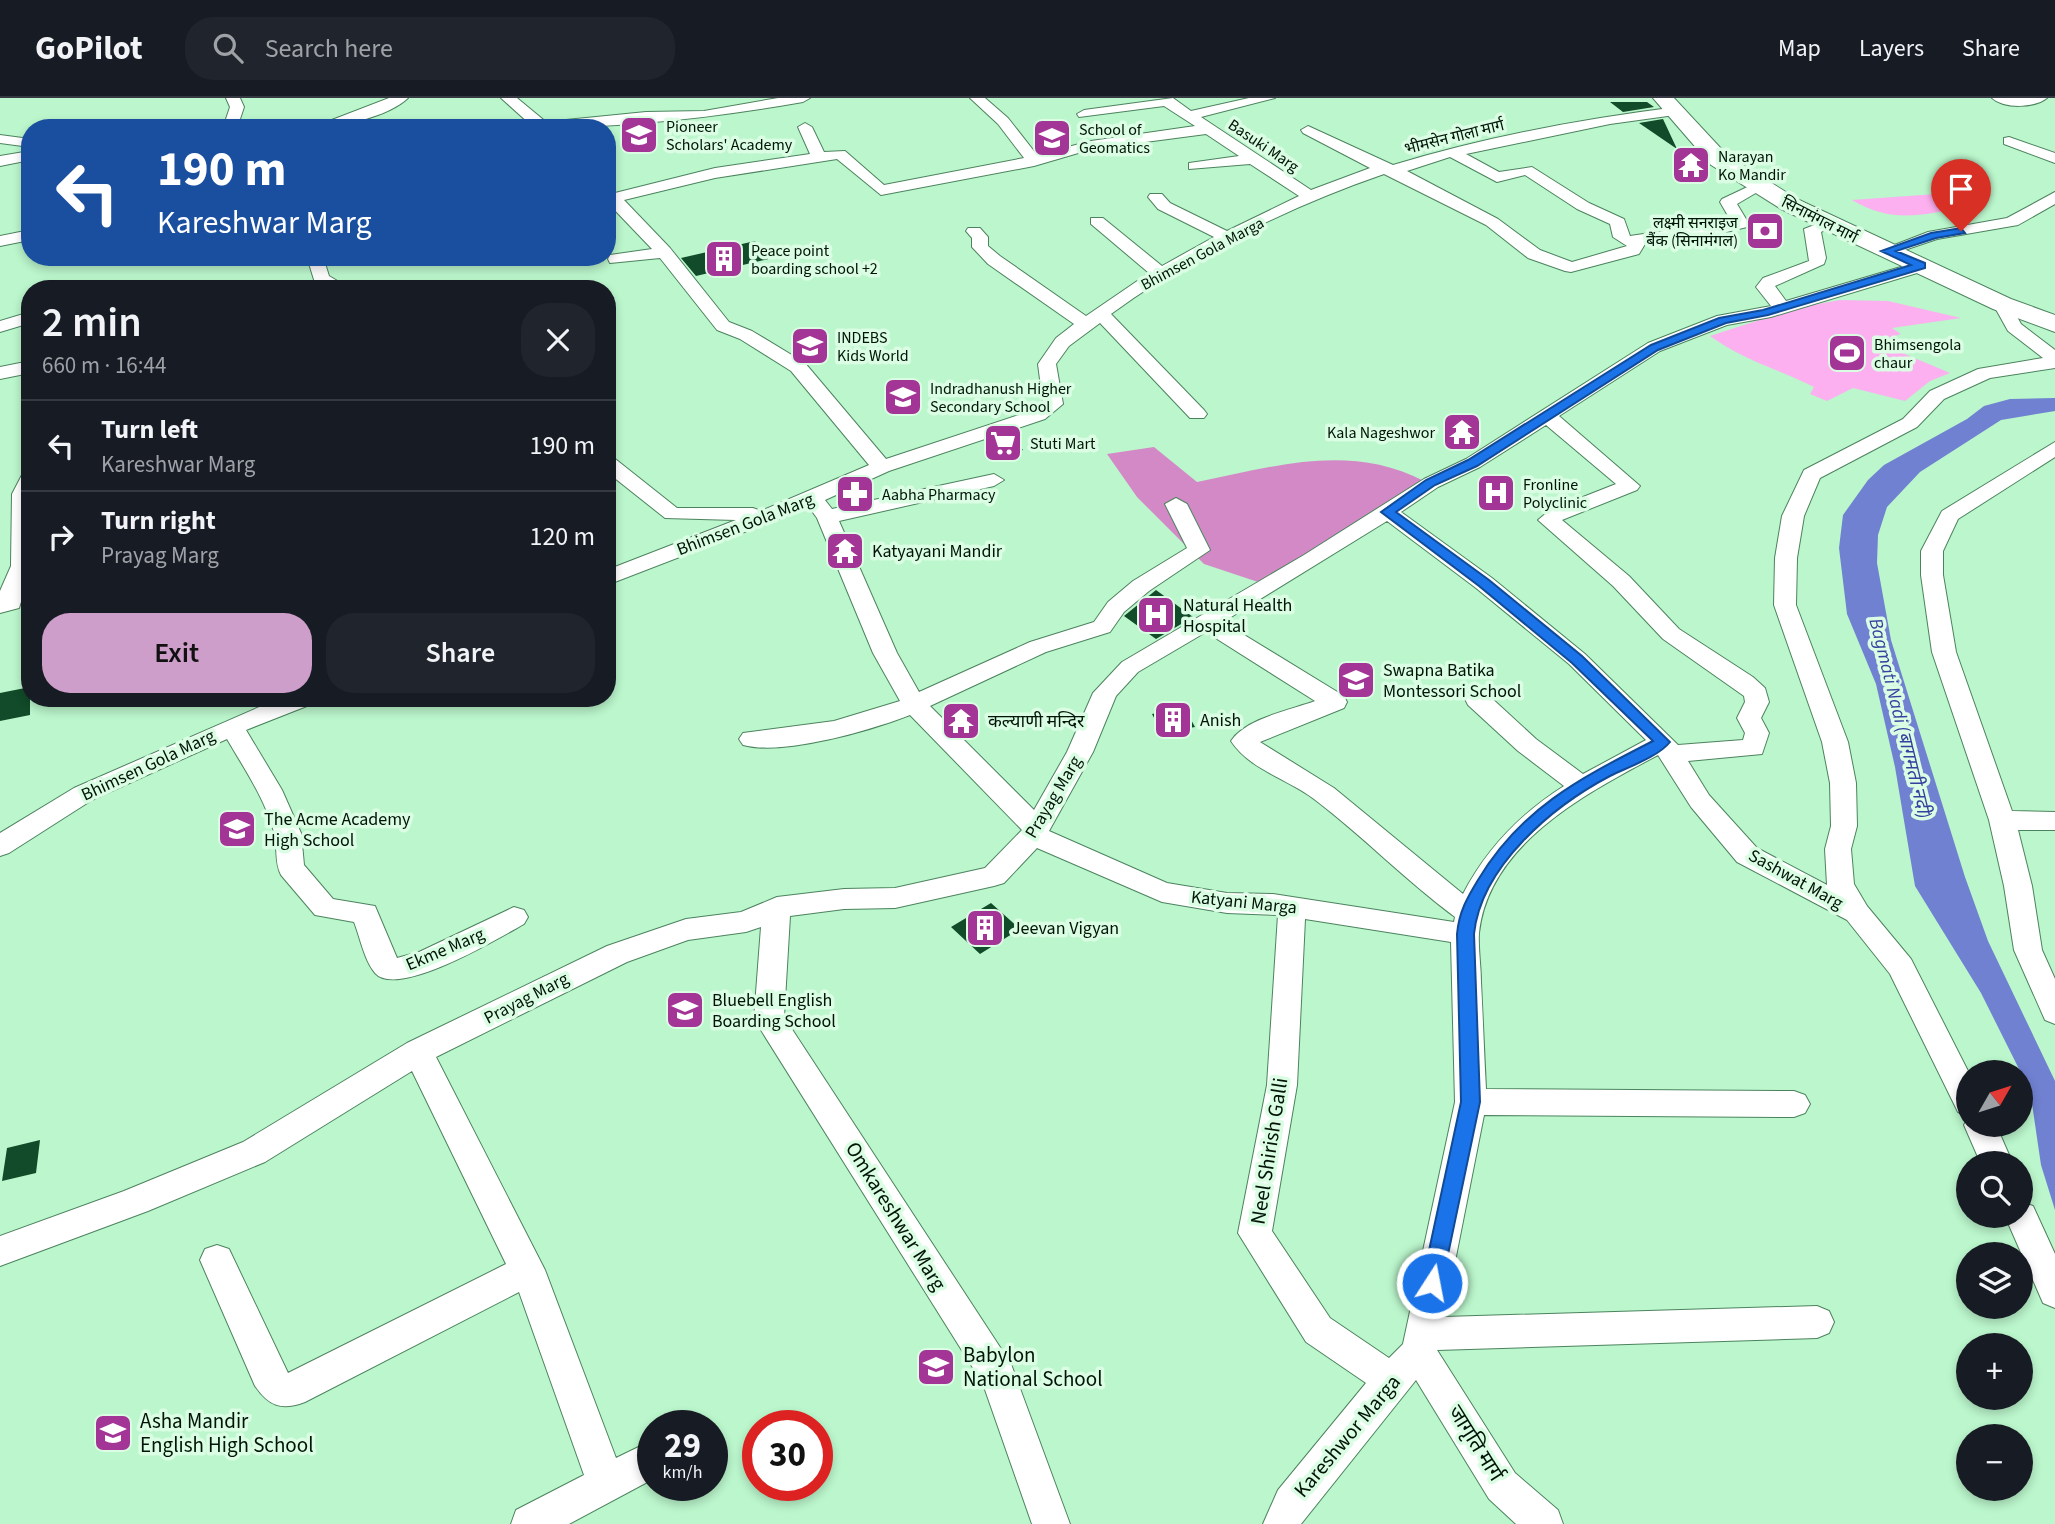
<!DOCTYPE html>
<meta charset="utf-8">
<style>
:root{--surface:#171b24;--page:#20242c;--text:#f1f3f6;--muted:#9ea1a6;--line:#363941;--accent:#cd9eca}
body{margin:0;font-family:"Source Sans 3","Noto Sans Devanagari",sans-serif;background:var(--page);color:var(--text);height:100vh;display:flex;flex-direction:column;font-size:26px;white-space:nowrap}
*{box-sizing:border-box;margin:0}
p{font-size:23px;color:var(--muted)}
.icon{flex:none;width:38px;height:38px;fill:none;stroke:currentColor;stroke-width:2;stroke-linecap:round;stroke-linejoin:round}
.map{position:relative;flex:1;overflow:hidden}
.details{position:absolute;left:21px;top:182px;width:595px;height:427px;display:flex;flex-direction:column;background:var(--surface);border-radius:28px;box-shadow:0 4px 10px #0003}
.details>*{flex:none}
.guide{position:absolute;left:21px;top:21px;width:595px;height:147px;border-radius:28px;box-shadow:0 4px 10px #0003;background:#1a4fa0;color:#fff;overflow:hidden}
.needle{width:46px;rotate:51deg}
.tools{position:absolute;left:1956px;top:962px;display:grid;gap:14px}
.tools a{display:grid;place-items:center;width:77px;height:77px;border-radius:50%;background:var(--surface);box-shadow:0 4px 10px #0003;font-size:35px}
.speed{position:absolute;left:637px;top:1312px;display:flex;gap:14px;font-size:35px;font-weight:700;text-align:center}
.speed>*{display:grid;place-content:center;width:91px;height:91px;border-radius:50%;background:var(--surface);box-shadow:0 4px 10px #0003;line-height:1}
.speed small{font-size:18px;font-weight:400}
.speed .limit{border:10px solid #d22;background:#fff;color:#111}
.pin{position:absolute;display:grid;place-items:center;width:60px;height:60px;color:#fff;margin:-72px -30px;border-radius:50% 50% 50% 0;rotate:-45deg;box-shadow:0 0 7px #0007}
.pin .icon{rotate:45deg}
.me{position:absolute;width:77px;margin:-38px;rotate:11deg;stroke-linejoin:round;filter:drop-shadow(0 0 5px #0008)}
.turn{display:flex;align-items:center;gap:24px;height:147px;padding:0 21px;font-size:32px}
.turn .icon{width:91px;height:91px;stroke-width:2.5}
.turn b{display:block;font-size:49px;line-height:60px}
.round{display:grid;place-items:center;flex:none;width:74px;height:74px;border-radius:28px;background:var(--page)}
.overview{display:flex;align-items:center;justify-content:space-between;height:119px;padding:0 21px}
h1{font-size:42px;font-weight:600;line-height:52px}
.action{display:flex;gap:14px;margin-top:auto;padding:14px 21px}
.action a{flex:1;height:80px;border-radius:28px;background:var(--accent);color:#111;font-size:28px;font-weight:600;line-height:80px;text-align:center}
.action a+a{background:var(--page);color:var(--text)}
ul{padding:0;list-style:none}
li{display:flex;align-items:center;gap:21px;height:91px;padding:0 21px;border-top:2px solid var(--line)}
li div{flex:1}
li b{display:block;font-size:26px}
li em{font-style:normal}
header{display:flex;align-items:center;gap:42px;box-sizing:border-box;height:98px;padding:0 35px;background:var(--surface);border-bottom:2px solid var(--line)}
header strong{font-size:33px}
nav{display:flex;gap:38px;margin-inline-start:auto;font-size:24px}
.search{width:490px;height:63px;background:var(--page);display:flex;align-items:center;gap:18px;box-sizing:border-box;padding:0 24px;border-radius:28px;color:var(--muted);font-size:26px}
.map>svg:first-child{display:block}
</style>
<header>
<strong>GoPilot</strong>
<div class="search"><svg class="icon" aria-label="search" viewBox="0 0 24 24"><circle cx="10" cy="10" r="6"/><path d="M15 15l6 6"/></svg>Search here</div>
<nav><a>Map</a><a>Layers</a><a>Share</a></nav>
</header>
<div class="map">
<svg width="2055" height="1426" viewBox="0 0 2055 1426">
<rect width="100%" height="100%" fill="#bbf6cc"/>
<path fill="#fdb0ef" d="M1954,89L1978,99L1966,105L1957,100L1950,101L1965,109C1922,117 1892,126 1852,102L1936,96L1942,98L1933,93Z
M1840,202L1888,203L1961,220L1892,230L1901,236L1888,240L1893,251L1950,275L1930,283L1905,303L1853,290L1827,303L1810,296L1814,289C1780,272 1741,261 1710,238L1796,210Z"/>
<path fill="#d489c7" d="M1154,349L1197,384C1275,368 1350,345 1424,383L1270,488L1204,466L1137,399L1107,356Z"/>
<path fill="#7081d1" d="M2055,300V313L2001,322L1920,374L1887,409L1878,437L1877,465L1891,542L1965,779L1988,843L2055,983V1112L2041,1067L2031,999L2021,975L1981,895L1915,788L1895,669L1876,586L1847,516L1839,450L1843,417L1868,382L1884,367L1967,321L1984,308L2010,301Z"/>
<path fill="#114b29" d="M1610,4H1647L1654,9L1623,14Z
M1663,21L1677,51L1639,25Z
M755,143L773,160L696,178L681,160Z
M1008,336L1023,352L1001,358L986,343Z
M1156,492L1193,519L1156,541L1124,518Z
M30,589V617L0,623V595Z
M1184,609L1195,629L1162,635L1152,616Z
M991,805L1020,831L980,856L951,829Z
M40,1042L36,1075L2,1083L7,1050Z"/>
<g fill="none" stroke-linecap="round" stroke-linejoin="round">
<defs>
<path id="minor" d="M226,0H240L244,9L237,30H223L230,9Z
M389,0H408C388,19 338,30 311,30Z
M501,0H517L546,24L646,14L704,13L778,0H810L803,4C712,20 621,30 529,30L531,27Z
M970,0H985L1008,20L1037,57L1091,43L1195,28L1164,8L1079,19L1077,16L1084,12L1173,0L1191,13L1249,0H1275L1201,19L1311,92L1370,70L1303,35L1301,32L1308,28L1393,67C1485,39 1581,21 1677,9L1684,13L1682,16L1610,26L1466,56L1499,74L1532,69L1589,105L1624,121L1630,138L1731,123L1720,104L1722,101L1758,84L1766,89L1737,106L1749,126L1747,129L1706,139L1645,146L1639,156L1571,174L1565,173L1528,160L1486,127L1384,76C1289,109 1193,156 1111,216L1204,312L1207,316L1204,320H1190L1100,225L1069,248L1056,266L1063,306L1045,321L889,373L825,402L832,411L994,376L1004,382L994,388L839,423L897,555L919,594L1030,544L1094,524L1108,504L1133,483L1187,450L1165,406L1176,400L1187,406L1210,452L1149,493L1124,514L1110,534L1046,554L930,608L1034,712L1067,654L1093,595L1122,564L1304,457L1424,381L1466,361L1648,245L1717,218L1771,208L1756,189L1763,180L1809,163L1804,131L1827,122L1835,127L1821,134L1826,160L1824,166L1775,188L1786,203L1921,163L1929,168L1927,172L1771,219L1727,227L1660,253L1559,318L1640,388L1637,392L1562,422L1629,478L1679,531L1753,579L1765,590L1769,604L1761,620L1769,635L1762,656L1688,663L1709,697L1757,750L1827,787L1825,751L1831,728L1830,685L1822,644L1774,507L1775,460L1782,418L1804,372L1903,321L1930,293L1978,271L2043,260L2008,233L1993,206L1996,202H2008L2021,226L2055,252V270L1990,280L1944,301L1917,329L1820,380L1804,418L1797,460L1796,507L1848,644L1856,685L1857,728L1851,751L1854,786L1867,808L1911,861L1969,975V1027H1996L2013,1066H1981L1964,1027L1969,1018L1958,1014L1890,876L1847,822L1737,764L1691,709L1658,657C1587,695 1489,745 1479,835C1478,851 1481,868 1481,884C1483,920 1484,955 1486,991L1794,993L1805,997L1810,1006L1805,1015L1794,1019L1484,1017L1444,1219L1817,1208L1829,1213L1834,1224L1829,1235L1817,1240L1437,1252L1515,1375L1558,1412L1563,1426H1516L1489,1401L1416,1282L1301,1426H1263L1278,1392L1366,1285L1306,1244L1238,1135L1267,987L1278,817L1227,815L1162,804L1037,750L1004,785L994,788L895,810L844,811L790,818L784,919L1011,1266L1070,1426H1032L983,1286L754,921L761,829L746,834L688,842L627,864L436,959L545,1172L616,1360L653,1342V1381L569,1426H511L516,1412L584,1377L519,1194L305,1304C281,1313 269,1308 255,1288L200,1162L205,1151L217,1147L229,1151L288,1275L506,1166L412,973L265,1064L148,1113L0,1168V1138L124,1093L243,1044L407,945L607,848L686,821L741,814L777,799L844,791L895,790L985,770L1022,732L910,617C872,632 783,658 743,647L739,641L743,635L834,623L900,603L873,555L817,420L809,409L607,487V472L736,422L665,420L607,374V358L614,360L677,410H753L761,413L869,367L791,273L740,241L717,232L660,160L610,165L608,161L610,157L652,151L607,104V91L615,95L715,70L810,56L798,29L805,25L812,29L824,54L845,53L884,87L1024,60L998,26ZM1206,36L1239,58L1189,65V71L1250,66L1299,98L1227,133L1170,105L1162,96H1150L1148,99L1158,111L1214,139L1162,168L1103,120H1091V126L1149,175L1086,218L1000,158L988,148V139L980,130H968L966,133L972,140V149L988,166L1074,226L1056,240L1038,266L1043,304L1031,313L886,361L805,265L752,233L729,224L670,150L624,102L715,80L837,61L881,97L1034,68L1092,51ZM1450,59L1497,84L1525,77L1577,111L1610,126L1613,139L1627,148L1572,164L1540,152L1498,121L1407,73ZM1546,327L1616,386L1550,412L1538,422L1613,488L1663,541L1744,598L1745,604L1737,620L1745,635L1743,642L1678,647L1585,556L1492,480L1401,414L1438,389L1480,369ZM1387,423L1476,490L1569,566L1646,642L1583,676L1536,641L1486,595H1468L1465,601L1468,607L1518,653L1564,688C1520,716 1487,750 1463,796L1334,690L1260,644L1344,610L1347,604L1344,598L1223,524ZM1206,534L1315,603C1291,612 1246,620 1231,643C1250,672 1288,681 1314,701C1363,738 1406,783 1455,819L1454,824L1273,796L1227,795L1167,785L1049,733L1093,654L1116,598L1138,574ZM1305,821L1451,844L1455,1004L1403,1246L1389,1260L1330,1220L1272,1133L1297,987Z
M1992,0H2047C2035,10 2004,11 1992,0Z
M0,37L30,41V49L0,45Z
M2009,39L2055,55V65L2004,46V40Z
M30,53V62L0,68V58Z
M2055,94V106L2018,127L1937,141L1887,158L1879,153L1928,134L2007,120Z
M30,132V142L0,148V138Z
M307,159H323L329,178L351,191H328L315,185Z
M30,214V225L0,234V223Z
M30,263V275L0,281V269Z
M2055,344V359L1958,421L1943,453V477L1956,554L2012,713L2055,714V732H2018L2032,788L2042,852L2055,881V926L2045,922L2014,852L2004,788L1989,722L1932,554L1921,477V453L1942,413Z
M30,373V476L19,510L0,515V493L11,468L12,396L23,375Z
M280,600H315L312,606L246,632L282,692L301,735L304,767L333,801L375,808L397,860L419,854L514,809L524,812L528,819L524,826C499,840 398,901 375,875C364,862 360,839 354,824L315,817L281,777C274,764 278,748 274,734C265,701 244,670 227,641L92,702L9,755L0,758V735L74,690Z
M2021,1104L2033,1108L2055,1156V1210L2043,1205L2005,1118H2021Z"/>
<path id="secondary" d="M1653,0H1674L1727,57L1797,101L2011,201L2055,217V234L1993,211L1781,111L1711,67Z"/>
</defs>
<use href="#minor" stroke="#4c835e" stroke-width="2"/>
<use href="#secondary" stroke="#4c835e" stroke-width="2"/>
<use href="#minor" fill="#fff" fill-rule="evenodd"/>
<use href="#secondary" fill="#fff" fill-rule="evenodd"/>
</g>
<path fill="#1a73e8" stroke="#114b97" stroke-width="2" d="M1961,130L1965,135L1936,140L1896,153L1925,165V170L1768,217L1726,225L1658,252L1477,368L1435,387L1396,414L1489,482L1582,558L1670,644C1658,659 1628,669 1610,678C1553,708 1481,768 1474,836L1480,1004L1442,1185L1439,1192L1432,1195L1425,1192L1422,1185L1461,1004L1457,836C1459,814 1467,800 1478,782C1522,709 1581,680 1653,643L1572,565L1479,488L1381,414L1426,382L1468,362L1651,247L1719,220L1763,212L1911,167L1881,153L1931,135Z"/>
<defs>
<symbol id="school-square" viewBox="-11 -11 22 22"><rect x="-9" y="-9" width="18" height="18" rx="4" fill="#a23595" stroke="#dafde3"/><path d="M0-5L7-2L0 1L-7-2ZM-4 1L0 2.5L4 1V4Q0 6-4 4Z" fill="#fff"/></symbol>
<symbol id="university-square" viewBox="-11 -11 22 22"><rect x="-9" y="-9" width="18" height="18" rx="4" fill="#a23595" stroke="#dafde3"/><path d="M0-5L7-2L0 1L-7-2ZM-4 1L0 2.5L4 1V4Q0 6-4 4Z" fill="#fff"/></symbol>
<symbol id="temple-square" viewBox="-11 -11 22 22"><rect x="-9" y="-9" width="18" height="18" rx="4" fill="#a23595" stroke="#dafde3"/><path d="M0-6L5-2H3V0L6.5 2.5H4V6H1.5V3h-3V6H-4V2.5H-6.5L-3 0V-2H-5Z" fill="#fff"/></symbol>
<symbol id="bank-square" viewBox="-11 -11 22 22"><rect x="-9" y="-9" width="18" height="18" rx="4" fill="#a23595" stroke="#dafde3"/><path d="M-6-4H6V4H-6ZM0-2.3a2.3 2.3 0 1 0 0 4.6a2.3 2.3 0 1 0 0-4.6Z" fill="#fff"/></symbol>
<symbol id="building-square" viewBox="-11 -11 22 22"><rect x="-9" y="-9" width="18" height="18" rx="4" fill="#a23595" stroke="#dafde3"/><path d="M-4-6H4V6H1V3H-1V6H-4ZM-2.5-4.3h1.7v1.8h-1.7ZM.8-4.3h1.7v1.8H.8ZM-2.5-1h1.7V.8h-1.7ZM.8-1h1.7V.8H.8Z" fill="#fff"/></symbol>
<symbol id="stadium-square" viewBox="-11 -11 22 22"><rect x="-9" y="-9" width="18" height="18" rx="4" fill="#a23595" stroke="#dafde3"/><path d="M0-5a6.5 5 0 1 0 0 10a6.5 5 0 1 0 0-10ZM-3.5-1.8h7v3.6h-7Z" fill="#fff"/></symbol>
<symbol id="supermarket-square" viewBox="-11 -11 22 22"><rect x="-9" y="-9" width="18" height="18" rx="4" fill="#a23595" stroke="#dafde3"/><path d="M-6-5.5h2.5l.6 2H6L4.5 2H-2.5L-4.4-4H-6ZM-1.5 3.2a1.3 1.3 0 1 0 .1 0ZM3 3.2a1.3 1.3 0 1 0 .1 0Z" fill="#fff"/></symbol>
<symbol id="hospital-square" viewBox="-11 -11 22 22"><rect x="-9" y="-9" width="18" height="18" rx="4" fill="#a23595" stroke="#dafde3"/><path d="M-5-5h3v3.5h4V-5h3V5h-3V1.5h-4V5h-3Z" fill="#fff"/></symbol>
<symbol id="pharmacy-square" viewBox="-11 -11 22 22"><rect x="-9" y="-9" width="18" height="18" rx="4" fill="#a23595" stroke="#dafde3"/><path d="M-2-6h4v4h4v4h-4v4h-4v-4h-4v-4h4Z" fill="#fff"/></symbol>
</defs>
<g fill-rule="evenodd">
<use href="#school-square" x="617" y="15" width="44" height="44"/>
<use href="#university-square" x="1030" y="18" width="44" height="44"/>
<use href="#temple-square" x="1669" y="45" width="44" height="44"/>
<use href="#bank-square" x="1743" y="111" width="44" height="44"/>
<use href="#building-square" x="702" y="139" width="44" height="44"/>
<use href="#school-square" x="788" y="226" width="44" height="44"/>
<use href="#stadium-square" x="1825" y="233" width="44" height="44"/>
<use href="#school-square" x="881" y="277" width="44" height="44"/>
<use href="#temple-square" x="1440" y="312" width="44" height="44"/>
<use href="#supermarket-square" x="981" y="323" width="44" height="44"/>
<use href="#hospital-square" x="1474" y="373" width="44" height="44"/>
<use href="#pharmacy-square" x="833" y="374" width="44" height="44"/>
<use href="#temple-square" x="823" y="431" width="44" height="44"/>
<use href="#hospital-square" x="1134" y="495" width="44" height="44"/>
<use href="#school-square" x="1334" y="560" width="44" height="44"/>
<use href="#building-square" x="1151" y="600" width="44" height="44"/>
<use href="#temple-square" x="939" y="601" width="44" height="44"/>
<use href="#school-square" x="215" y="709" width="44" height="44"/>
<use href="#building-square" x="963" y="808" width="44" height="44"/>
<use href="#school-square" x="663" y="890" width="44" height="44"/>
<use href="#school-square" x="914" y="1247" width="44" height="44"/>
<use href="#school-square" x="91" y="1313" width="44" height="44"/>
</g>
<g text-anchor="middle" stroke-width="7" stroke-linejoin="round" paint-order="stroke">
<g font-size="16" fill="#011407" stroke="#dafde3" text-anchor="start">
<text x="666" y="34">Pioneer<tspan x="666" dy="18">Scholars' Academy</tspan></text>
<text x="1079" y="37">School of<tspan x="1079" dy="18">Geomatics</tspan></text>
<text x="1718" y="64">Narayan<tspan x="1718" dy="18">Ko Mandir</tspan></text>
<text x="1738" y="130" text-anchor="end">लक्ष्मी सनराइज<tspan x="1738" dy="18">बैंक (सिनामंगल)</tspan></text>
<text x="751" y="158">Peace point<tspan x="751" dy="18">boarding school +2</tspan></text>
<text x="837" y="245">INDEBS<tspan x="837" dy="18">Kids World</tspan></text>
<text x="1874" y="252">Bhimsengola<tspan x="1874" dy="18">chaur</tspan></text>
<text x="930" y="296">Indradhanush Higher<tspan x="930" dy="18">Secondary School</tspan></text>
<text x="1435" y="340" text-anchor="end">Kala Nageshwor</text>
<text x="1030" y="351">Stuti Mart</text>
<text x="1523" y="392">Fronline<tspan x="1523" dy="18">Polyclinic</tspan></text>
<text x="882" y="402">Aabha Pharmacy</text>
</g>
<g font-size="16" fill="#011407" stroke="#dafde3">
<text transform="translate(1454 38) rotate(-14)" y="6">भीमसेन गोला मार्ग</text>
<text transform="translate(1264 47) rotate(34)" y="6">Basuki Marg</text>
<text transform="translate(1820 121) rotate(27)" y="6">सिनामंगल मार्ग</text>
<text transform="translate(1202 155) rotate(-28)" y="6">Bhimsen Gola Marga</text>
</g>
<g font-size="18" fill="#011407" stroke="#dafde3">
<text transform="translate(745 426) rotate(-21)" y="6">Bhimsen Gola Marg</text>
<text transform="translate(148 667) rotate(-25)" y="6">Bhimsen Gola Marg</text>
<text transform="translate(1053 699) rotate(-59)" y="6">Prayag Marg</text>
<text transform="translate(1796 781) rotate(29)" y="6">Sashwat Marg</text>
<text transform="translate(1244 804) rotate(6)" y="6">Katyani Marga</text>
<text transform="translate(445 851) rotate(-23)" y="6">Ekme Marg</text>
<text transform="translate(526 900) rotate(-27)" y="6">Prayag Marg</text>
</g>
<g font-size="18" fill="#011407" stroke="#dafde3" text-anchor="start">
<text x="872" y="459">Katyayani Mandir</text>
<text x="1183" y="513">Natural Health<tspan x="1183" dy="21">Hospital</tspan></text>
<text x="1383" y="578">Swapna Batika<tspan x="1383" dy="21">Montessori School</tspan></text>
<text x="1200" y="628">Anish</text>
<text x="988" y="629">कल्याणी मन्दिर</text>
<text x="264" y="727">The Acme Academy<tspan x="264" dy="21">High School</tspan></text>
<text x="1012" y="836">Jeevan Vigyan</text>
<text x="712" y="908">Bluebell English<tspan x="712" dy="21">Boarding School</tspan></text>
</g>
<g font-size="19" font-style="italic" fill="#36409f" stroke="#dafde3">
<text transform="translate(1901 620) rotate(76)" y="7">Bagmati Nadi (बागमती नदी)</text>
</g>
<g font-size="21" fill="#011407" stroke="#dafde3">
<text transform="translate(1269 1053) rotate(-81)" y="7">Neel Shirish Galli</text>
<text transform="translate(896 1118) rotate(58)" y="7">Omkareshwar Marg</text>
<text transform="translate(1347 1338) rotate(-50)" y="7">Kareshwor Marga</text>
<text transform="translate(1476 1345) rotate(58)" y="7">जागृति मार्ग</text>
</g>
<g font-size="21" fill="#011407" stroke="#dafde3" text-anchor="start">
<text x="963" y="1264">Babylon<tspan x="963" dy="24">National School</tspan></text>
<text x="140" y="1330">Asha Mandir<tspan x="140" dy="24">English High School</tspan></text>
</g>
</g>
</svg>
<div class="tools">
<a><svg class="needle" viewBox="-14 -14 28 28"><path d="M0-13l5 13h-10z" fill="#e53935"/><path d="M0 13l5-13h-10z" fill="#9ea1a6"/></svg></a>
<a><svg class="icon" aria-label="search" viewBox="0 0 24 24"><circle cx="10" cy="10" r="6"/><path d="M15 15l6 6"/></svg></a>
<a><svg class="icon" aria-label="layers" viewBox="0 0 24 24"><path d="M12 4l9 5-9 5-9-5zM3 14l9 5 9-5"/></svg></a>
<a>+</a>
<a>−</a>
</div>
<div class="speed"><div>29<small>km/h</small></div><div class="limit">30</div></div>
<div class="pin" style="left:1961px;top:133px;background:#d93025"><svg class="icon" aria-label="arrive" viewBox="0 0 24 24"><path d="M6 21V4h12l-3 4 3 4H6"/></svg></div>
<svg class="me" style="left:1432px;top:1185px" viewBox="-20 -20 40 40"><circle r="17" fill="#1a73e8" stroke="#fff" stroke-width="3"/><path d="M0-11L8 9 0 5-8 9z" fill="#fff"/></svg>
<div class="guide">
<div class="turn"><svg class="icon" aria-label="left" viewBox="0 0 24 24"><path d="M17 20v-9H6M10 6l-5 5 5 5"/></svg><div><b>190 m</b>Kareshwar Marg</div></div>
</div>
<section class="details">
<div class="overview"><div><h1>2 min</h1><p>660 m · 16:44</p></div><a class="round"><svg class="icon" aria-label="close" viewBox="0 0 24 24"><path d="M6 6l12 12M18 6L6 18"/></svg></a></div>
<ul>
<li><svg class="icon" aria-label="left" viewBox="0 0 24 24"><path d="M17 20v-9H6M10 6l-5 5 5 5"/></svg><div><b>Turn left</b><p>Kareshwar Marg</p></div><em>190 m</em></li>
<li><svg class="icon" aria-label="right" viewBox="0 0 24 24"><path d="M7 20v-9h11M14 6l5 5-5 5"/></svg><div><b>Turn right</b><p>Prayag Marg</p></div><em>120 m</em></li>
</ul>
<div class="action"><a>Exit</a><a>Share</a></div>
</section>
</div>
